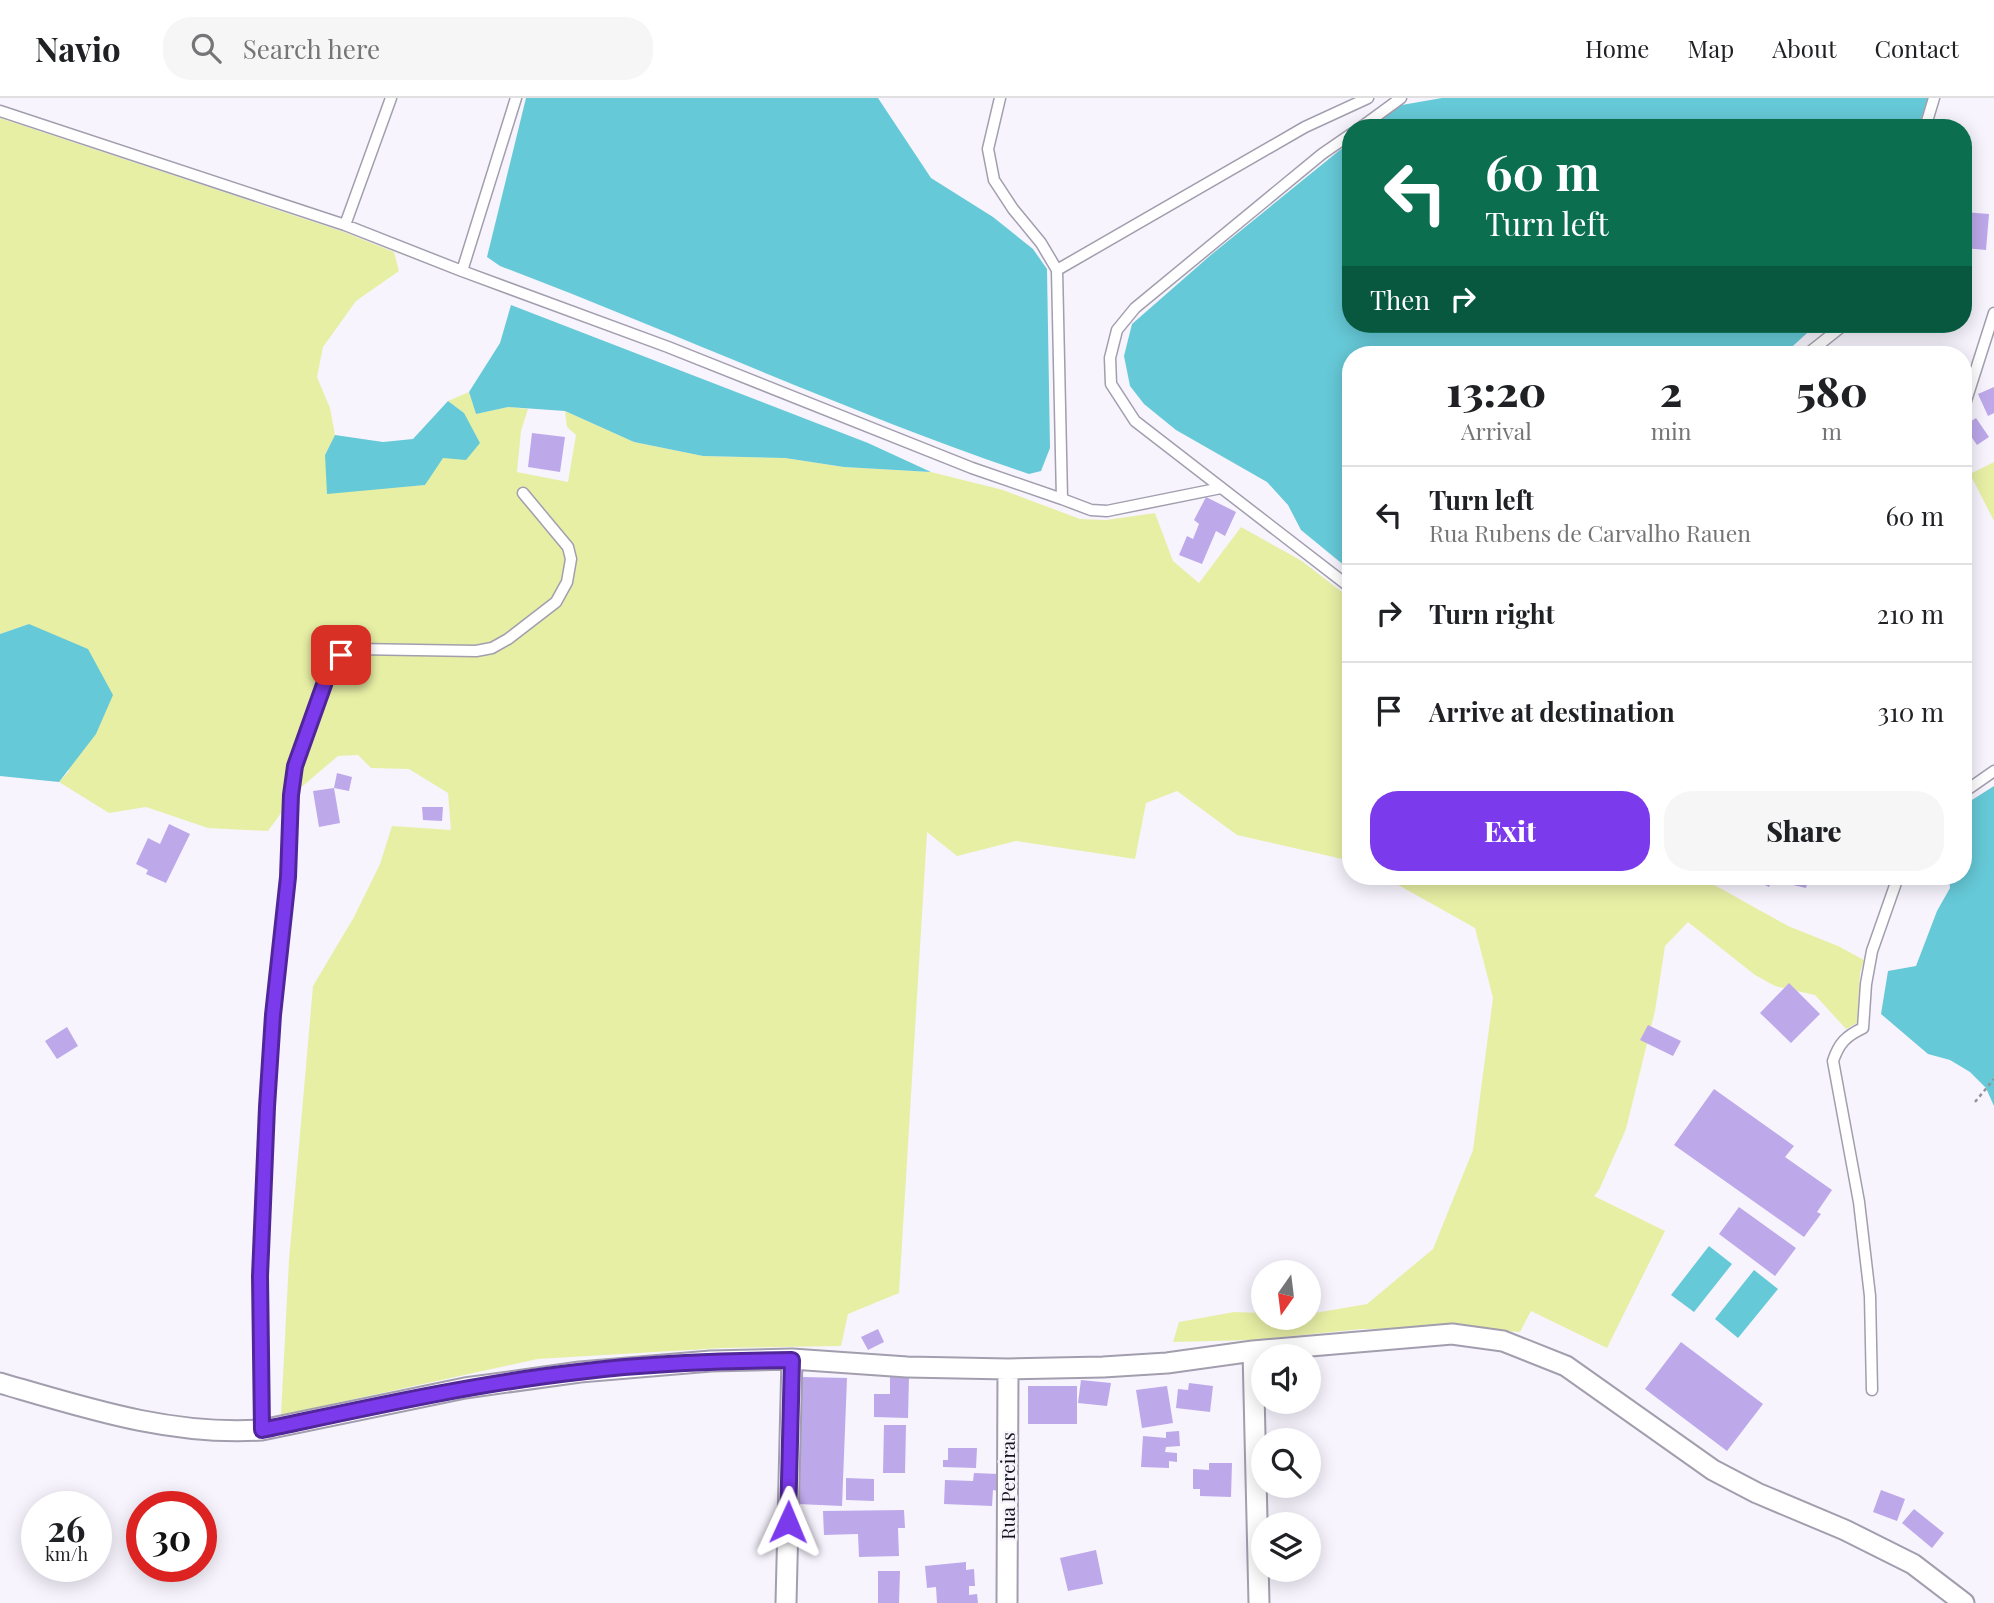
<!DOCTYPE html>
<style>
:root{--surface:#fff;--page:#f6f6f6;--text:#202124;--muted:#757577;--line:#e0e0e0;--accent:#7c3aed}
body{margin:0;font-family:"Playfair Display",serif;background:var(--page);color:var(--text);height:100vh;display:flex;flex-direction:column;font-size:26px;white-space:nowrap}
*{box-sizing:border-box;margin:0}
p{font-size:23px;color:var(--muted)}
.icon{flex:none;width:38px;height:38px;fill:none;stroke:currentColor;stroke-width:2;stroke-linecap:round;stroke-linejoin:round}
.map{position:relative;flex:1;overflow:hidden}
.side{position:absolute;left:1342px;top:248px;width:630px;height:539px;display:flex;flex-direction:column;background:var(--surface);border-radius:28px;box-shadow:0 4px 18px #0003}
.side>*{flex:none}
.banner{position:absolute;left:1342px;top:21px;width:630px;height:214px;border-radius:28px;box-shadow:0 4px 18px #0003;background:#0b6e4f;color:#fff;overflow:hidden}
.needle{width:46px;rotate:194deg}
.buttons{position:absolute;left:1251px;top:1162px;display:grid;gap:14px}
.buttons a{display:grid;place-items:center;width:70px;height:70px;border-radius:50%;background:var(--surface);box-shadow:0 4px 18px #0003;font-size:35px}
.speed{position:absolute;left:21px;top:1393px;display:flex;gap:14px;font-size:35px;font-weight:700;text-align:center}
.speed>*{display:grid;place-content:center;width:91px;height:91px;border-radius:50%;background:var(--surface);box-shadow:0 4px 18px #0003;line-height:1}
.speed small{font-size:18px;font-weight:400}
.speed .limit{border:10px solid #d22;background:#fff;color:#111}
.pin{position:absolute;display:grid;place-items:center;width:60px;height:60px;color:#fff;margin:-30px;border-radius:14px;box-shadow:0 4px 10px #0006}
.me{position:absolute;width:77px;margin:-38px;rotate:1deg;stroke-linejoin:round;filter:drop-shadow(0 0 5px #0008)}
.turn{display:flex;align-items:center;gap:24px;height:147px;padding:0 28px;font-size:32px}
.turn .icon{width:91px;height:91px;stroke-width:2.5}
.turn b{display:block;font-size:49px;line-height:60px}
.then{display:flex;align-items:center;height:66px;padding:0 28px;background:#0003;gap:14px;font-size:26px}
.eta{display:flex;justify-content:space-evenly;align-items:center;height:119px;text-align:center}
.eta b{font-size:42px;font-weight:800;line-height:49px}
.button{display:flex;gap:14px;margin-top:auto;padding:14px 28px}
.button a{flex:1;height:80px;border-radius:28px;background:var(--accent);color:#fff;font-size:28px;font-weight:800;line-height:80px;text-align:center}
.button a+a{background:var(--page);color:var(--text)}
ul{padding:0;list-style:none}
li{display:flex;align-items:center;gap:21px;height:98px;padding:0 28px;border-top:2px solid var(--line)}
li div{flex:1}
li b{display:block;font-size:26px}
li em{font-style:normal}
header{display:flex;align-items:center;gap:42px;box-sizing:border-box;height:98px;padding:0 35px;background:var(--surface);border-bottom:2px solid var(--line)}
header strong{font-size:33px}
nav{display:flex;gap:38px;margin-inline-start:auto;font-size:24px}
.search{width:490px;height:63px;background:var(--page);display:flex;align-items:center;gap:18px;box-sizing:border-box;padding:0 24px;border-radius:28px;color:var(--muted);font-size:26px}
.map>svg:first-child{display:block}
</style>
<header>
<strong>Navio</strong>
<div class="search"><svg class="icon" aria-label="search" viewBox="0 0 24 24"><circle cx="10" cy="10" r="6"/><path d="M15 15l6 6"/></svg>Search here</div>
<nav><a>Home</a><a>Map</a><a>About</a><a>Contact</a></nav>
</header>
<div class="map">
<svg width="1994" height="1505" viewBox="0 0 1994 1505">
<rect width="100%" height="100%" fill="#f7f4fe"/>
<path fill="#e7efa5" d="M0,20L344,134L394,154L399,173L356,203L323,249L317,279L330,310L335,337L325,357L385,390L425,387L464,315L448,303L469,294L476,316L507,309L528,311L521,333L517,374L568,384L576,337L567,329L565,313L634,344L703,358L785,360L844,369L931,374L1003,392L1080,421L1106,422L1155,415L1173,463L1199,485L1241,429L1302,463L1351,501V763L1237,737L1177,693L1146,705L1135,761L1016,743L957,758L927,734L899,1195L848,1216L841,1248L722,1250L538,1261L281,1317L289,1162L313,888L354,819L380,766L392,728L451,732L448,695L409,671L371,670L358,657L338,658L298,692L268,733L208,730L146,709L109,715L59,684L69,673L29,526L0,536Z
M1994,364V423L1970,376Z
M1384,779H1700L1788,828L1838,848L1864,862L1860,875L1857,925L1846,931L1815,897L1775,888L1755,877L1688,824L1665,848L1655,913L1626,1031L1599,1092L1594,1098L1665,1133L1607,1250L1531,1213L1520,1234L1466,1230L1362,1231L1254,1242L1173,1244L1179,1224L1234,1214L1263,1215L1264,1220H1309V1216L1367,1206L1433,1151L1473,1052L1493,900L1475,830Z"/>
<path fill="#66c9d7" d="M526,0H878L931,80L993,119L1033,151L1047,171L1050,350L1041,373L1029,376C849,315 677,235 500,168L487,159Z
M1442,0H1928L1918,30H1368L1396,8Z
M1351,43V226H1817L1783,257H1351V473L1301,432L1288,407L1267,384L1176,332L1144,306L1130,288L1124,258L1132,226L1212,156Z
M511,207L868,345L931,374L844,369L785,360L703,358L634,344L565,313L508,309L476,316L469,294L500,245Z
M448,303L464,315L480,345L466,362L443,360L425,387L327,396L325,357L335,337L383,344L413,341Z
M29,526L88,551L113,597L96,636L59,684L0,678V536Z
M1994,688V1008L1986,990L1970,974L1950,962L1928,956L1881,916L1888,873L1916,868L1937,813L1950,790L1949,779H1964V707Z
M1709,1148L1732,1166L1694,1214L1671,1197Z
M1754,1172L1778,1191L1738,1240L1715,1221Z"/>
<path fill="#bda8ea" d="M1964,114L1989,116L1986,152L1964,150Z
M1994,289V315L1988,318L1978,296Z
M1976,320L1989,339L1977,347L1964,328Z
M532,335L565,339L560,374L528,369Z
M1206,399L1236,414L1225,438L1216,433L1202,466L1179,457L1187,438L1193,441L1199,426L1194,422Z
M337,675L352,679L349,693L334,690Z
M334,690L340,725L319,729L313,693Z
M422,709H443L442,723L423,722Z
M169,726L190,736L166,785L146,776L148,772L136,766L148,740L160,746Z
M1749,779H1774L1769,789Z
M1781,779H1809L1806,790L1780,784Z
M1789,885L1820,916L1791,945L1760,915Z
M1648,927L1681,943L1673,958L1640,942Z
M67,929L78,948L57,961L45,943Z
M1714,991L1794,1048L1785,1059L1832,1092L1817,1114L1821,1116L1804,1139L1674,1047Z
M1739,1109L1796,1150L1775,1178L1719,1136Z
M878,1231L884,1244L868,1252L861,1239Z
M1681,1244L1763,1306L1727,1353L1645,1291Z
M802,1279L847,1280L842,1408L798,1406Z
M890,1279L909,1280L908,1320L874,1319V1296H890Z
M1081,1282L1111,1285L1107,1308L1078,1305Z
M1189,1285L1213,1288L1210,1314L1176,1310L1178,1291L1188,1292Z
M1028,1288H1077V1326H1028Z
M1167,1288L1173,1325L1142,1330L1136,1292Z
M884,1327H906L905,1375H883Z
M1179,1333L1180,1348L1166,1349L1165,1354L1177,1355V1364L1169,1363V1370L1141,1369L1143,1338L1166,1340V1334Z
M948,1350H977L976,1370L943,1369V1362H948Z
M1209,1365H1232L1231,1399L1200,1398V1391H1193V1371L1209,1372Z
M974,1375L998,1376V1393L993,1392L992,1408L944,1406L945,1382L973,1383Z
M846,1380L874,1381V1403L846,1402Z
M1881,1392L1905,1401L1897,1423L1873,1414Z
M1914,1411L1944,1435L1932,1450L1902,1425Z
M904,1412L905,1430H898L899,1458L859,1459L858,1436L824,1437L823,1413Z
M1096,1452L1103,1486L1068,1493L1060,1460Z
M966,1464V1472L974,1471L975,1488H969V1497L977,1496L978,1505H937L936,1489L927,1490L925,1468Z
M878,1473H900L899,1505H878Z"/>
<g fill="none" stroke-linecap="round" stroke-linejoin="round">
<defs>
<path id="service" d="M0,13L345,127L462,173L516,0
M1360,30L1401,0
M1925,30L1934,0
M1351,36L1322,56L1135,210L1117,232L1110,260L1111,286L1135,323L1351,490
M345,127L391,0
M1057,172L1305,29L1368,0
M462,173L668,249L972,370L1062,401L1057,172L1041,145L1013,111L994,82L988,51L1000,0
M1806,257L1845,226
M1964,309L1994,215
M1062,401L1091,412L1107,413L1221,390
M1964,694L1994,673
M1872,1292L1870,1198L1859,1104L1833,963C1839,945 1846,938 1863,930L1866,886L1872,853L1898,779
M262,1332L260,1178L267,1009L273,917L288,779L291,697L295,668L331,567L341,557L356,551L476,553L492,550L508,541L556,504L567,484L571,461L568,449L523,395"/>
<path id="minor" d="M1253,1253L1259,1505
M0,1285C86,1310 171,1338 262,1332L465,1290L580,1274L711,1263L792,1261L907,1269L1008,1271L1103,1269L1167,1265L1253,1253L1452,1236L1503,1243L1566,1268L1713,1372L1757,1395L1845,1432L1913,1466L1964,1505
M786,1505L792,1261
M1007,1505L1008,1271"/>
</defs>
<use href="#service" stroke="#a29eae" stroke-width="13"/>
<use href="#minor" stroke="#a29eae" stroke-width="23"/>
<path stroke="#95929b" stroke-width="2.5" stroke-dasharray="3.5 3.5" stroke-linecap="butt" d="M1975,1004L1994,981"/>
<use href="#service" stroke="#fff" stroke-width="10"/>
<use href="#minor" stroke="#fff" stroke-width="19"/>
</g>
<g fill="none" stroke-linecap="round" stroke-linejoin="round">
<defs>
<path id="route" d="M341,557L331,567L295,668L291,697L288,779L273,917L267,1009L260,1178L262,1332C367,1310 472,1286 578,1274C649,1265 721,1263 792,1262L788,1424"/>
</defs>
<use href="#route" stroke="#51269a" stroke-width="18"/>
<use href="#route" stroke="#7c3aed" stroke-width="12"/>
</g>
<g text-anchor="middle" stroke-width="5" stroke-linejoin="round" paint-order="stroke">
<g font-size="19" fill="#15141a" stroke="#f7f4fe">
<text transform="translate(1008 1388) rotate(-90)" y="7">Rua Pereiras</text>
</g>
</g>
</svg>
<div class="buttons">
<a><svg class="needle" viewBox="-14 -14 28 28"><path d="M0-13l5 13h-10z" fill="#e53935"/><path d="M0 13l5-13h-10z" fill="#757577"/></svg></a>
<a><svg class="icon" aria-label="sound" viewBox="0 0 24 24"><path d="M4 9h4l5-4v14l-5-4H4zM17 9q2 3 0 6"/></svg></a>
<a><svg class="icon" aria-label="search" viewBox="0 0 24 24"><circle cx="10" cy="10" r="6"/><path d="M15 15l6 6"/></svg></a>
<a><svg class="icon" aria-label="layers" viewBox="0 0 24 24"><path d="M12 4l9 5-9 5-9-5zM3 14l9 5 9-5"/></svg></a>
</div>
<div class="speed"><div>26<small>km/h</small></div><div class="limit">30</div></div>
<div class="pin" style="left:341px;top:557px;background:#d93025"><svg class="icon" aria-label="arrive" viewBox="0 0 24 24"><path d="M6 21V4h12l-3 4 3 4H6"/></svg></div>
<svg class="me" style="left:788px;top:1424px" viewBox="-20 -20 40 40"><path d="M0-17L14 15 0 8-14 15z" fill="#7c3aed" stroke="#fff" stroke-width="4"/></svg>
<div class="banner">
<div class="turn"><svg class="icon" aria-label="left" viewBox="0 0 24 24"><path d="M17 20v-9H6M10 6l-5 5 5 5"/></svg><div><b>60 m</b>Turn left</div></div>
<div class="then">Then<svg class="icon" aria-label="right" viewBox="0 0 24 24"><path d="M7 20v-9h11M14 6l5 5-5 5"/></svg></div>
</div>
<section class="side">
<div class="eta">
<div><b>13:20</b><p>Arrival</p></div>
<div><b>2</b><p>min</p></div>
<div><b>580</b><p>m</p></div>
</div>
<ul>
<li><svg class="icon" aria-label="left" viewBox="0 0 24 24"><path d="M17 20v-9H6M10 6l-5 5 5 5"/></svg><div><b>Turn left</b><p>Rua Rubens de Carvalho Rauen</p></div><em>60 m</em></li>
<li><svg class="icon" aria-label="right" viewBox="0 0 24 24"><path d="M7 20v-9h11M14 6l5 5-5 5"/></svg><div><b>Turn right</b></div><em>210 m</em></li>
<li><svg class="icon" aria-label="arrive" viewBox="0 0 24 24"><path d="M6 21V4h12l-3 4 3 4H6"/></svg><div><b>Arrive at destination</b></div><em>310 m</em></li>
</ul>
<div class="button"><a>Exit</a><a>Share</a></div>
</section>
</div>
